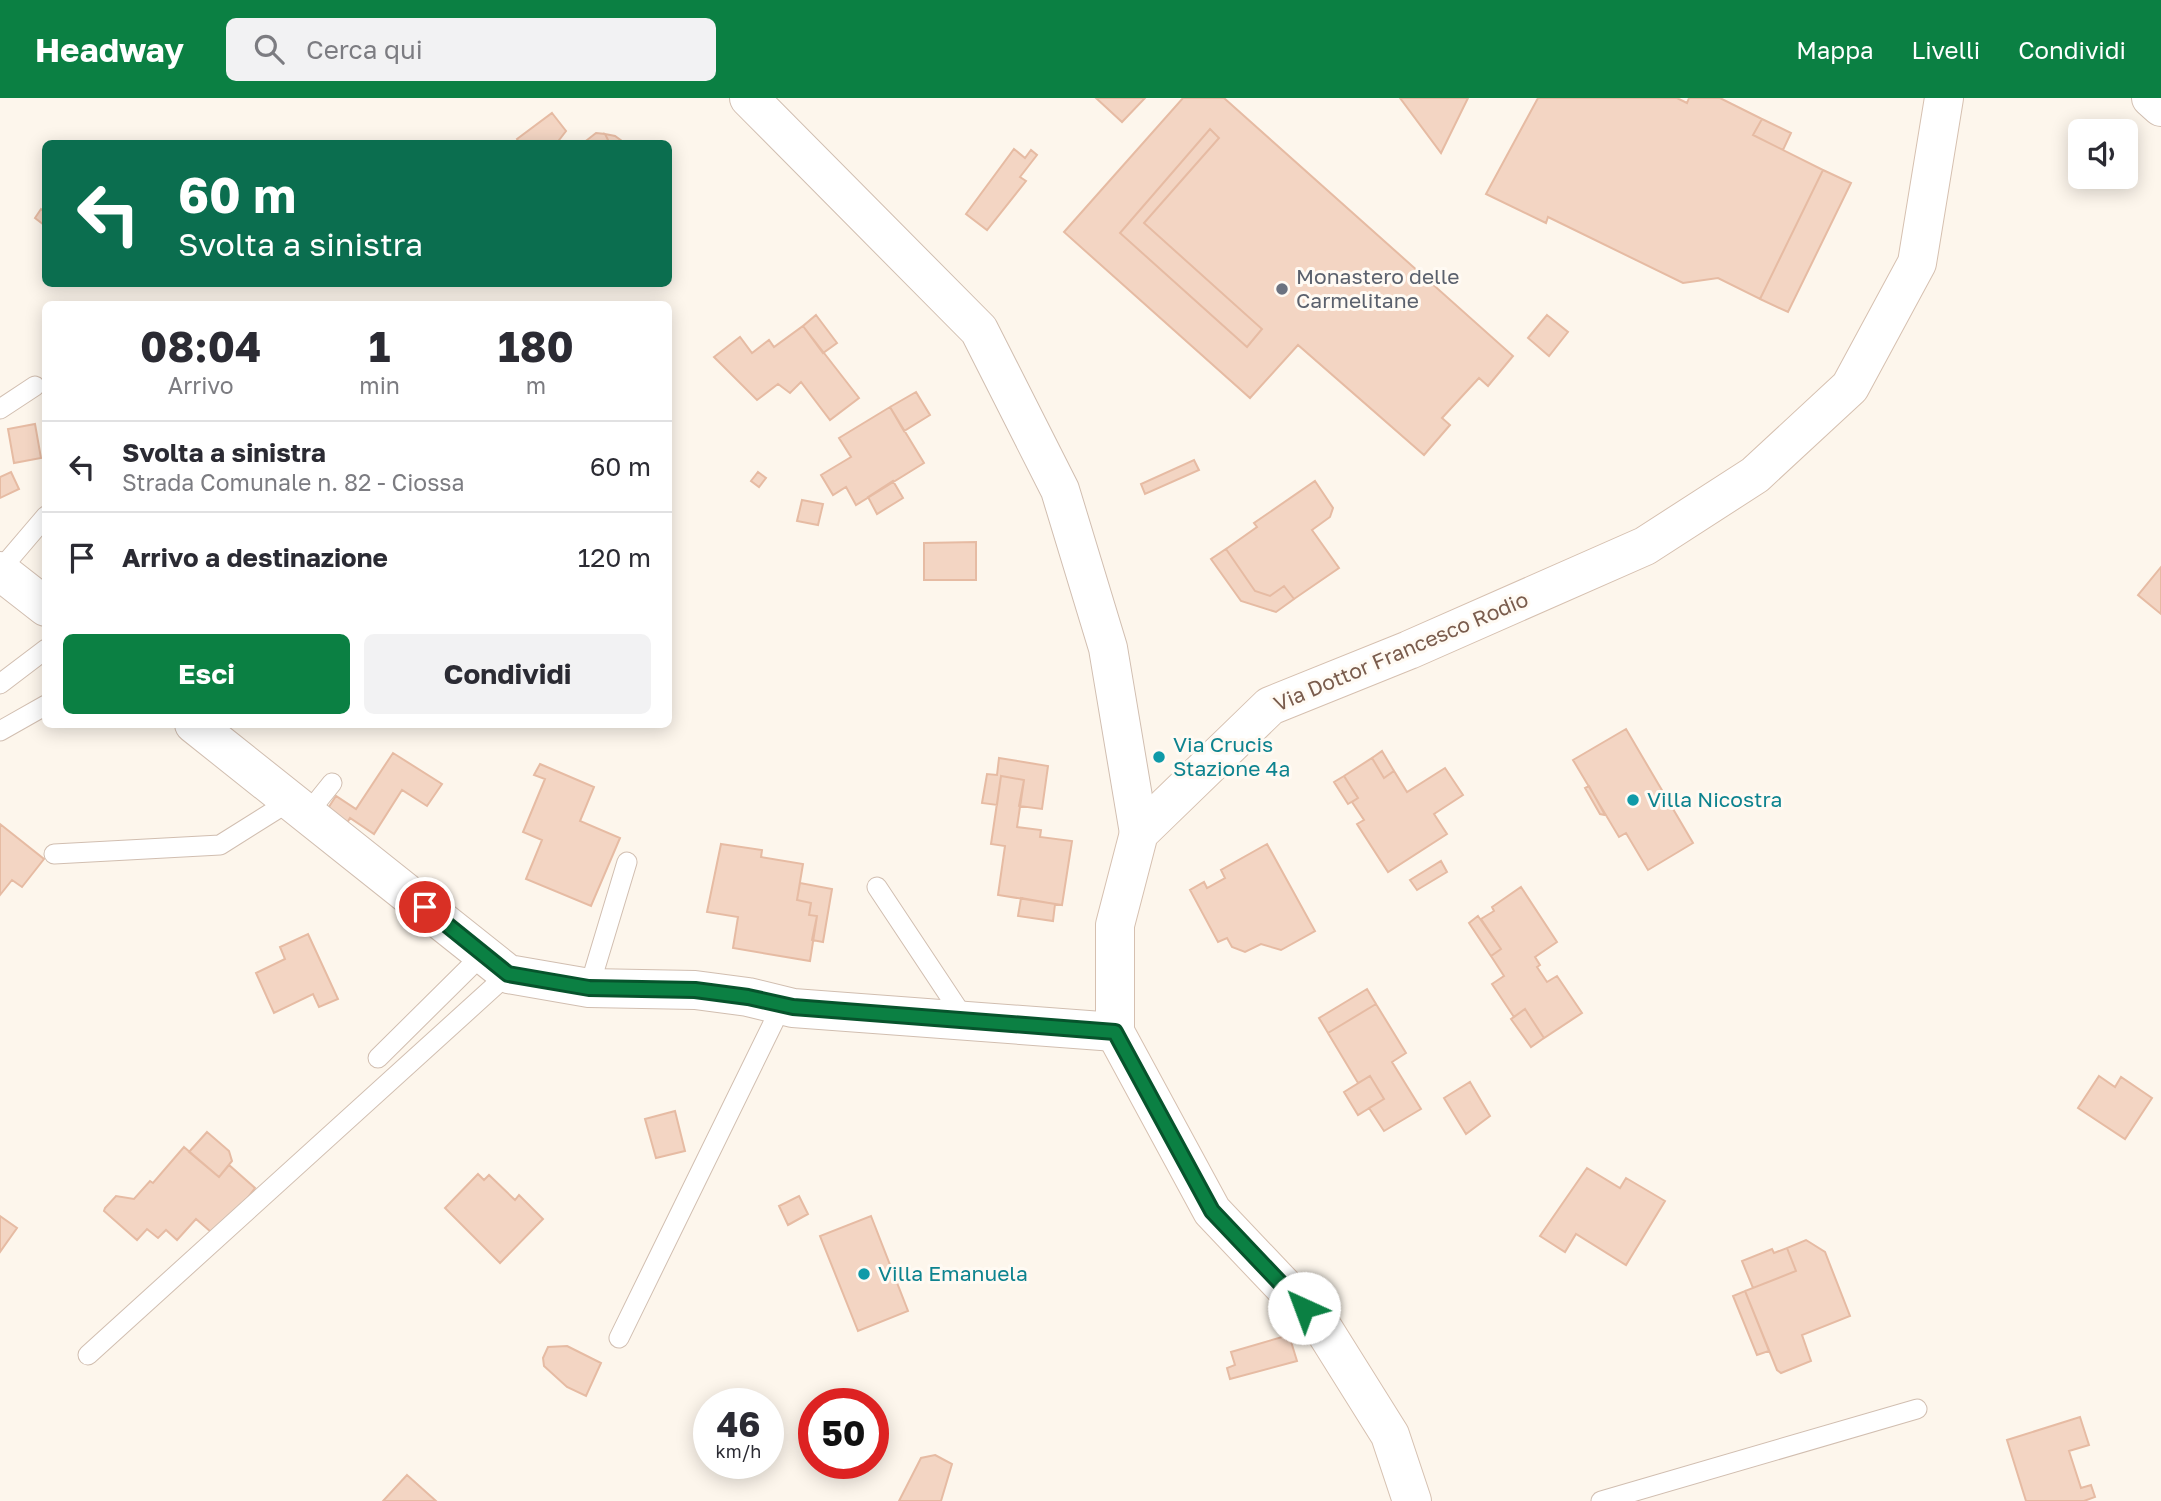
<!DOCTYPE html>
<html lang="it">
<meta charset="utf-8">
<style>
:root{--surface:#fff;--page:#f2f2f3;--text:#2b2b33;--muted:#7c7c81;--line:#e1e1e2;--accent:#0b8043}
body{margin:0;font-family:"Golos Text",sans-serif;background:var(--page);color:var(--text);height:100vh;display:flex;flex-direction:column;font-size:26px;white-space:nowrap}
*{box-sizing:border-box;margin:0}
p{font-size:23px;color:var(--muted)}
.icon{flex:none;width:38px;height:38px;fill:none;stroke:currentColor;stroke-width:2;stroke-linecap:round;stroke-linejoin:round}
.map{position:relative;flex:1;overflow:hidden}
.details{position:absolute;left:42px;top:203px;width:630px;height:427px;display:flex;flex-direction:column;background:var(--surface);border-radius:10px;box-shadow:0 4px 18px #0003}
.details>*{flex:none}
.banner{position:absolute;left:42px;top:42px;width:630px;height:147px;border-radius:10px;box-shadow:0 4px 18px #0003;background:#0b6e4f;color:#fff;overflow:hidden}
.tools{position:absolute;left:2068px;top:21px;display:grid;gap:14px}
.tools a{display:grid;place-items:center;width:70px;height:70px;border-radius:10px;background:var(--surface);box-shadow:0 4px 18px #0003;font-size:35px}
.speed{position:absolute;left:693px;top:1290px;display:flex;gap:14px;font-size:35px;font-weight:700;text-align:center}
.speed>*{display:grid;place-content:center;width:91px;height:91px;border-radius:50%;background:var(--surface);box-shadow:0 4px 18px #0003;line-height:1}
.speed small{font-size:18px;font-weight:400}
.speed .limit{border:10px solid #d22;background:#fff;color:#111}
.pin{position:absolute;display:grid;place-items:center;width:60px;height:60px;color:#fff;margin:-30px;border:4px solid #fff;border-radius:50%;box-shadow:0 2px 7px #0007}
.me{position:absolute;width:77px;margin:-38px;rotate:317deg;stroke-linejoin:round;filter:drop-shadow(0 0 5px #0008)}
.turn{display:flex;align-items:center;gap:24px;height:147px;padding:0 21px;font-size:32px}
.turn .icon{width:91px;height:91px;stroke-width:2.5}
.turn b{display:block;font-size:49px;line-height:60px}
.eta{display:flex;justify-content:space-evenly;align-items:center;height:119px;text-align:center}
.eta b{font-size:42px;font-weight:700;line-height:49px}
.action{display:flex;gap:14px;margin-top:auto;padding:14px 21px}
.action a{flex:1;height:80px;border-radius:10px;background:var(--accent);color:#fff;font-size:28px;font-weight:700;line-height:80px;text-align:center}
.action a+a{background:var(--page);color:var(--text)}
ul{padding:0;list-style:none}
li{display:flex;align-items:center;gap:21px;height:91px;padding:0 21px;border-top:2px solid var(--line)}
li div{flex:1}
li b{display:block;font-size:26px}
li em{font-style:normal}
header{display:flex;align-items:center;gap:42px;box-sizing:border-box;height:98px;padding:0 35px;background:var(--accent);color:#fff}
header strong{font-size:33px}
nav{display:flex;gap:38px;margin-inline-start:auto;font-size:24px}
.search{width:490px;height:63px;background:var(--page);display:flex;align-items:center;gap:18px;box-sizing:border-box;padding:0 24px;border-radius:10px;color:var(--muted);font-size:26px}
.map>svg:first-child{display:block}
</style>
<header>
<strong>Headway</strong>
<div class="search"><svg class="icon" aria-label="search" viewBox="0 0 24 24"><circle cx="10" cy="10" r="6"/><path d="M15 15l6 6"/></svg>Cerca qui</div>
<nav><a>Mappa</a><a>Livelli</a><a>Condividi</a></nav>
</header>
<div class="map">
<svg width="2161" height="1403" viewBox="0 0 2161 1403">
<rect width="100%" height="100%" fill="#fdf6ec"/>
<path fill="#f3d5c3" stroke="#e6bba3" stroke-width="2" d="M1096,0H1145L1122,24Z
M1183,0H1224L1513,258L1488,288L1479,280L1442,320L1450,327L1424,357L1298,247L1250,300L1064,134Z
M1400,0H1468L1441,55Z
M1538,0H1677L1687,5L1689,0H1720L1762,21L1753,37L1823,72L1760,201L1718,180L1683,185L1548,119L1546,125L1486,96Z
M552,15L566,33L556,46H520L517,41Z
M1762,21L1791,35L1783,52L1753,37Z
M1210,31L1219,40L1144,125L1262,231L1247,249L1120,135Z
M596,35L605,36L610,46H582Z
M605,36L615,38L626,46H610Z
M1014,51L1025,60L1031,52L1037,57L1020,79L1026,83L987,132L966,116Z
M1823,72L1851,85L1788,214L1760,201Z
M41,111L46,114L44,127L35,120Z
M816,217L837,245L823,255L803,228Z
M1547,217L1568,234L1549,258L1528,240Z
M803,228L859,300L830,322L801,284L790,295L778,286L757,302L714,259L740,239L752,255L769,242L774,249Z
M916,294L930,317L904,333L890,309Z
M890,309L924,365L856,407L846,389L833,397L821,377L851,359L839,340Z
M35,326L41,360L14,365L8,331Z
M1194,362L1199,372L1145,396L1141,386Z
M11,374L19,391L0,400V379Z
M758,374L766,380L759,389L751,383Z
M893,383L903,400L877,416L868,399Z
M1315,383L1333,410L1330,419L1312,432L1339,470L1294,501L1284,488L1270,498L1255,493L1226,451L1257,429L1254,425Z
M802,402L823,406L818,427L797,423Z
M976,444V482H924V445Z
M1226,451L1255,493L1270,498L1284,488L1294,501L1276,514L1241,503L1211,461Z
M2161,469V516L2138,497Z
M1626,631L1693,745L1648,772L1626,735L1619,739L1573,662Z
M1382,653L1394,673L1384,680L1372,660Z
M393,655L442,686L427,708L402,692L374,736L350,720L344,730L325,715L336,698L356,711Z
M999,660L1048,668L1042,711L1019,708L1024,682L1001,678L997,707L982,705L987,676L997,677Z
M1372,660L1384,680L1394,673L1407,694L1445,670L1463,697L1434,716L1447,736L1388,774L1357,726L1364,722L1352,704L1358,700L1344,678Z
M540,666L594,689L580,723L620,740L591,808L526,781L542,742L523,734L545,681L534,677Z
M1001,678L1024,682L1017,729L1041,732L1040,739L1072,743L1062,807L998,797L1005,748L991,746Z
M1344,678L1358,700L1348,706L1334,684Z
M1589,688L1605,717L1600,716L1585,690Z
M0,726L44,761L22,789L12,782L0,797Z
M721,746L762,752L761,759L803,766L797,802L811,805L809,817L817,818L810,863L733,850L738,819L707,814Z
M1267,746L1315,833L1281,852L1261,846L1245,854L1232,849L1227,840L1218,844L1190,792L1204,784L1207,790L1225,780L1221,772Z
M1441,763L1447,774L1417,792L1410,782Z
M800,785L832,791L823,844L812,842L817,818L809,817L811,805L797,802Z
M1521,789L1557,844L1535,859L1540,867L1537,869L1547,884L1557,878L1582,915L1544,940L1525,911L1514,919L1492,886L1504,878L1491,858L1501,851L1481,821L1494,813L1492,809Z
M1021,800L1055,806L1053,823L1018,818Z
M1478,818L1501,851L1491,858L1469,825Z
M308,836L338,901L319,909L313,896L274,915L256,875L285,861L280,849Z
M1367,891L1376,906L1328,935L1319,920Z
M1376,906L1406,955L1392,964L1421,1011L1384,1033L1369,1010L1384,1001L1370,978L1358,985L1328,935Z
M1525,911L1544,940L1531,949L1511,921Z
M1370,978L1384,1001L1358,1017L1344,994Z
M2099,978L2115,989L2121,979L2152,1000L2125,1041L2078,1010Z
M1470,984L1490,1018L1466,1036L1444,1000Z
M675,1013L685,1053L656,1060L645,1021Z
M207,1034L229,1053L232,1063L219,1079L189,1054Z
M184,1049L219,1079L229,1067L255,1090L239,1111L211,1134L196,1121L177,1142L166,1132L158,1140L147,1131L137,1142L104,1113L105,1110L116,1098L134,1101L150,1083L153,1085Z
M1587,1070L1620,1090L1626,1080L1665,1103L1626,1167L1576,1136L1565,1154L1540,1138Z
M478,1076L484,1082L489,1077L515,1102L519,1097L543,1121L500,1165L445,1110Z
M799,1098L808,1116L788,1127L779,1108Z
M0,1118L17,1130L0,1154Z
M871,1118L908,1213L858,1233L820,1138Z
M1806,1142L1825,1154L1850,1218L1802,1237L1811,1263L1781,1275L1777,1272L1745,1193L1796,1173L1787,1150Z
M1787,1150L1796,1173L1753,1190L1742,1163L1772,1151L1774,1155Z
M1745,1193L1769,1253L1757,1257L1733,1198Z
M1289,1237L1297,1263L1230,1281L1227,1270L1235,1267L1231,1254Z
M567,1248L601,1265L586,1298L567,1289L544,1268L543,1260L548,1249Z
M2080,1319L2089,1347L2069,1353L2081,1390L2091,1387L2095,1399L2084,1403H2026L2007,1342Z
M935,1357L952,1366L941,1403H899L921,1360Z
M407,1377L436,1403H383Z"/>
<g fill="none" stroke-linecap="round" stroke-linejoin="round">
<defs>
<path id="lane" d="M0,311L35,288
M0,472L46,418
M0,586L46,551
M0,633L46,607
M307,716L332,685
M54,756L220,747L290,703
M877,789L966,923
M589,890L627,764
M378,960L483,856
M619,1240L782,907
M88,1257L508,876
M1601,1403L1917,1311"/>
<path id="street" d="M749,0L979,232L1060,392L1108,550L1139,735
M2151,0L2161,9
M0,473L46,509
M194,626L508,876L589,890L695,892L748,899L793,910L1115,934"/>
<path id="secondary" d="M1412,1403L1390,1337L1323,1230L1212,1113L1115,934V827L1139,735L1270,608L1409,552L1645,448L1755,377L1850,289L1917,165L1944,0"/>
</defs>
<use href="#lane" stroke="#d1beb0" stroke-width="21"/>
<use href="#street" stroke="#d1beb0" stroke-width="40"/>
<use href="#secondary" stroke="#d6c0b0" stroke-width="40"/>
<use href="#lane" stroke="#fff" stroke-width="19"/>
<use href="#street" stroke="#fff" stroke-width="38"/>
<use href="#secondary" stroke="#fff" stroke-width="38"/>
</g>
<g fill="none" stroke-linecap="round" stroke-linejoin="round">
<defs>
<path id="route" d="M425,809L508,876L589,890L695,892L748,899L793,909L1115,934L1212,1113L1304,1210"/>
</defs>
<use href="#route" stroke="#07532c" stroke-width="18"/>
<use href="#route" stroke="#0b8043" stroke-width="12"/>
</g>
<circle fill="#6b7280" stroke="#fffaf3" stroke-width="2.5" cx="1282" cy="191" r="7"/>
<g fill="#0f9aa8" stroke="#fffaf3" stroke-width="2.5">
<circle cx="1159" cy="659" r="7"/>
<circle cx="1633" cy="702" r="7"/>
<circle cx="864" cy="1176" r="7"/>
</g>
<g text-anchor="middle" stroke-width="6" stroke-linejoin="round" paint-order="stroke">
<g font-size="21" fill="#5b616d" stroke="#fffaf3" text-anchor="start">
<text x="1296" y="186">Monastero delle<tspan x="1296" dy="24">Carmelitane</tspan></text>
</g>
<g font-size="21" fill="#7a5c4d" stroke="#fffaf3">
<text transform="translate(1401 554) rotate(-23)" y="7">Via Dottor Francesco Rodio</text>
</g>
<g font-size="21" fill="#0d838f" stroke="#fffaf3" text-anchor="start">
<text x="1173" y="654">Via Crucis<tspan x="1173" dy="24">Stazione 4ª</tspan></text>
<text x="1647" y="709">Villa Nicostra</text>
<text x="878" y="1183">Villa Emanuela</text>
</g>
</g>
</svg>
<div class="tools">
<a><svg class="icon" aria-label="sound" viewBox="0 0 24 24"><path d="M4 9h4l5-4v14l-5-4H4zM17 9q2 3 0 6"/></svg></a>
</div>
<div class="speed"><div>46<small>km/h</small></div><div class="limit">50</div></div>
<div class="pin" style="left:425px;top:809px;background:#d93025"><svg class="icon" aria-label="arrive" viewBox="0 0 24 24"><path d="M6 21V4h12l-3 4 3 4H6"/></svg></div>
<svg class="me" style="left:1304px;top:1210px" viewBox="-20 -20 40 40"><circle r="19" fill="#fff"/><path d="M0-13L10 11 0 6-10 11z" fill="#0b8043"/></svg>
<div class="banner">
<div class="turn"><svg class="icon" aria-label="left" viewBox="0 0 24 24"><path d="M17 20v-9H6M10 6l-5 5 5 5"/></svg><div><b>60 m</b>Svolta a sinistra</div></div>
</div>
<section class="details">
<div class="eta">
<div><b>08:04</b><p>Arrivo</p></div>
<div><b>1</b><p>min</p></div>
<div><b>180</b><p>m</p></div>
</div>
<ul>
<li><svg class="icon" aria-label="left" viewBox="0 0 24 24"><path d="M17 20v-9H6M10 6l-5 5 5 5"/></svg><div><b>Svolta a sinistra</b><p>Strada Comunale n. 82 - Ciossa</p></div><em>60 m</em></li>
<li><svg class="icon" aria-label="arrive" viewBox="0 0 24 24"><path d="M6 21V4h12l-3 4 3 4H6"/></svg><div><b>Arrivo a destinazione</b></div><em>120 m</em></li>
</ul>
<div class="action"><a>Esci</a><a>Condividi</a></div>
</section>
</div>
